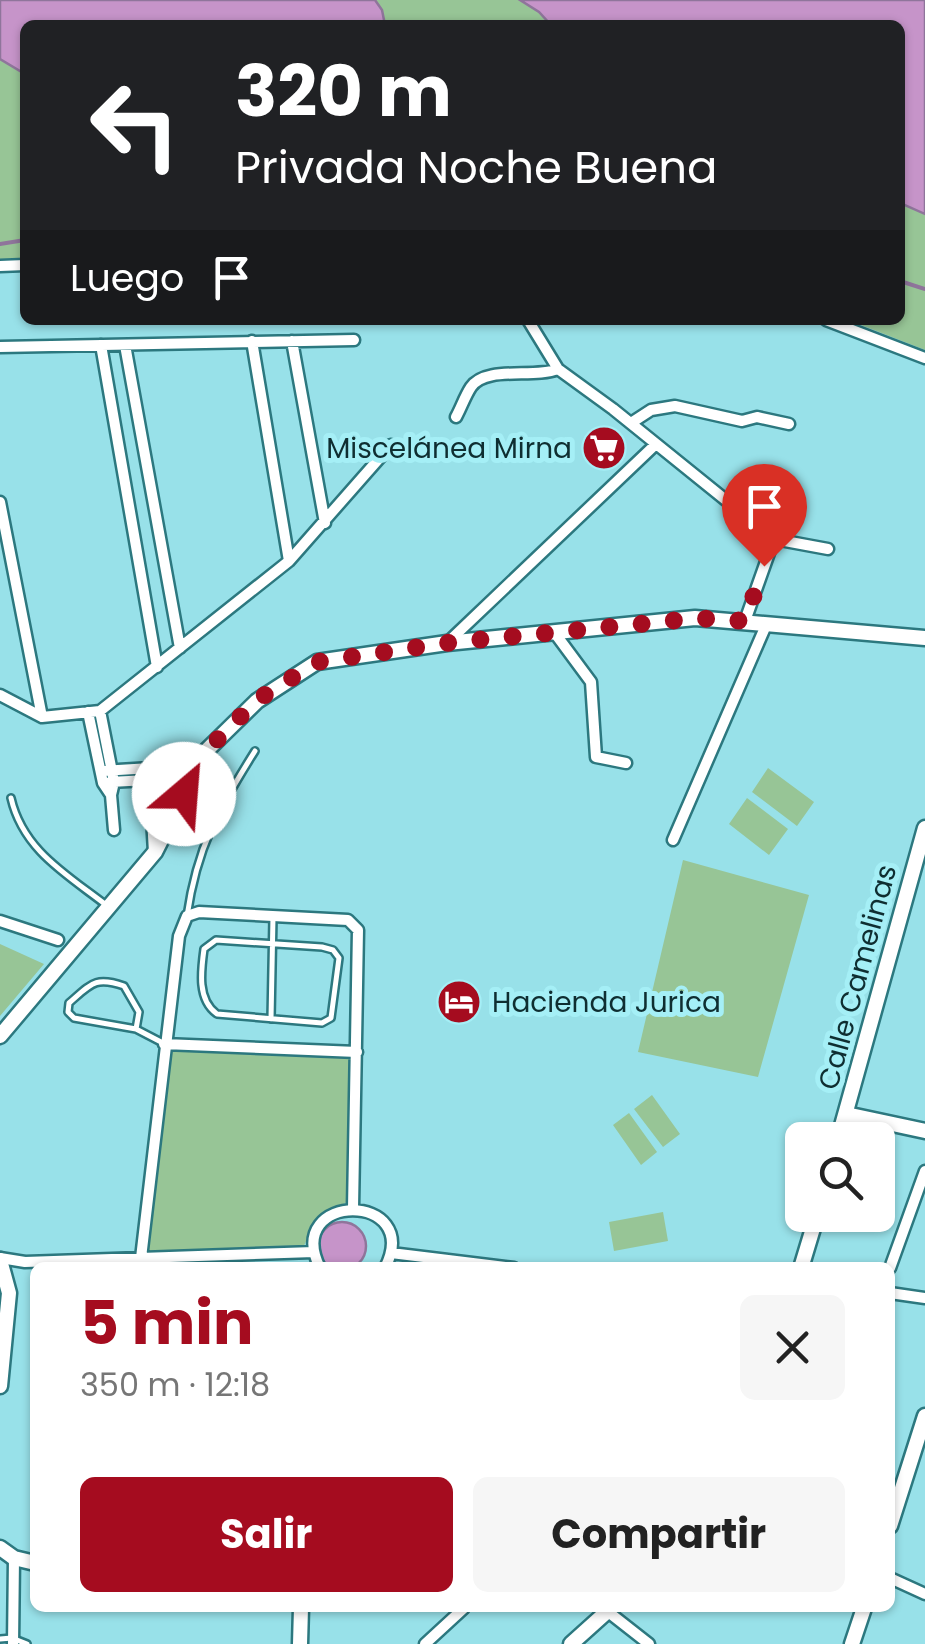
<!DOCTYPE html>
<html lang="es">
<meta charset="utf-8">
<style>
:root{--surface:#fff;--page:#f6f6f6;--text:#222;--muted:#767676;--accent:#a50c1f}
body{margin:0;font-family:Poppins,sans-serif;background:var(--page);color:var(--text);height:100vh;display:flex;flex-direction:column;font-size:38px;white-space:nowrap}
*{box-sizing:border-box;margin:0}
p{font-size:32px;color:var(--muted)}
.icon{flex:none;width:55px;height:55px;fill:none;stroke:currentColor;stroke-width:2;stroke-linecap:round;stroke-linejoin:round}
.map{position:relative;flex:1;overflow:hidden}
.side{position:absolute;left:30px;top:1262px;width:865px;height:350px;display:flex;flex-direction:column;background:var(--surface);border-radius:15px;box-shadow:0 2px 8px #0004}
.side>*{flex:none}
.top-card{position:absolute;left:20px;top:20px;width:885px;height:305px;border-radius:15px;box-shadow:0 2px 8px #0004;background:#202124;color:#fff;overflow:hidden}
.controls{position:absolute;left:785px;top:1122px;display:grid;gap:20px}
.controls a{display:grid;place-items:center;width:110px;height:110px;border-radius:15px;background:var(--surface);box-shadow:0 2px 8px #0004;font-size:50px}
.pin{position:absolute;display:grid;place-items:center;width:85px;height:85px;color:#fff;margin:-102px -42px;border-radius:50% 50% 50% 0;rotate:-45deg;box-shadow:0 0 10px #0007}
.pin .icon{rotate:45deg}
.me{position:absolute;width:110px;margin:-55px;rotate:27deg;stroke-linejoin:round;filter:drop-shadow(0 0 8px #0008)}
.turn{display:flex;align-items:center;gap:35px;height:210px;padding:0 50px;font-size:45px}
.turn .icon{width:130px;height:130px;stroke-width:2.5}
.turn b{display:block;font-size:70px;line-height:85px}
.then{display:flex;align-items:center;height:95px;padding:0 50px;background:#0003;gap:20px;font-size:38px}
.round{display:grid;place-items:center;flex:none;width:105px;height:105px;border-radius:15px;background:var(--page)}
.summary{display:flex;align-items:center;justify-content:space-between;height:170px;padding:0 50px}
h1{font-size:60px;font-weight:700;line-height:75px;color:var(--accent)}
.cta{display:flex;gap:20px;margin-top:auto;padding:20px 50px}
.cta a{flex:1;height:115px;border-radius:15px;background:var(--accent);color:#fff;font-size:40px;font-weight:700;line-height:115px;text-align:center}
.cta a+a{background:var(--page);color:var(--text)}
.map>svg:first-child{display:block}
</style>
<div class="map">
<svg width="925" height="1644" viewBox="0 0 925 1644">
<rect width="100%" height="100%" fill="#98e1e9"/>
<path fill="#97c596" d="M0,0H925V350L848,320H900V25H25V263H0Z
M768,768L814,802L797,826L752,792Z
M747,798L788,829L769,855L729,824Z
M683,860L809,895L758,1077L638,1052Z
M0,944L44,964L0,1016Z
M170,1049L352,1057L347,1202L315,1221L304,1246L146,1254Z
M652,1095L680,1134L663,1147L634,1109Z
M629,1113L657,1152L641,1165L613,1125Z
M663,1212L668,1241L614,1251L609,1222Z"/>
<path fill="#c694c9" stroke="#8f759b" stroke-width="2.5" d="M0,0H375L382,10L385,25H25V74L0,59Z
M520,0H925V214L900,203V25H551L539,12Z
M318 1246a24 24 0 1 1 48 0a24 24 0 1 1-48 0Z"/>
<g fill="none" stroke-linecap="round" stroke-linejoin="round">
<path stroke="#8f759b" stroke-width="4" d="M0,244L25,240
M900,281L925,289"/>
<defs>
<path id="lane" d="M11,798C23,850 66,874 106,905
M187,916C197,847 218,810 255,751
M216,940L322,947L333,950L339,958L331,1018L322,1023L217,1014C197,1000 201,971 204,949Z
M271,1019L273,917
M136,1029L139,1012L124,986C95,976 91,984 69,1003L68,1012L74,1018L136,1029L163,1043
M0,1639L12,1638L27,1644"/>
<path id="street" d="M0,266L25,265
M528,320L558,369L613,409L774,539L828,549
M826,320L925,358
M252,341L289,561
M292,341L325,523
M101,345L157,667
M125,345L180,648
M0,347L354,340
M456,417C461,408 465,396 471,387C486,365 534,379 558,369
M631,423L651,410L675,406L742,421L757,417L789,424
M0,502L42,717
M745,621L774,539
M554,632L591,682L596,757L626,763
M447,643L656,444
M0,695L42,717L100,711L289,561L391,445
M100,711L114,782L111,795L114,830
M88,712L103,783L111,795
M149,768L154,852
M102,771L199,765
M110,782L148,780
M673,840L767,623
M0,921L58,940
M164,1044L357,1052
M391,1253L514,1268
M0,1258L25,1262L314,1252
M141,1258L179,936L187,916L199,912L348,920L358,930L353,1208
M320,1268C282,1191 424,1191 385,1268
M890,1268L925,1171
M890,1293L925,1298
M890,1578L925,1594
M607,1611L649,1644
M13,1644L14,1558
M425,1644L464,1608"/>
<path id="secondary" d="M0,1036L155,852L206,751L257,701L317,662L447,643L695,618L925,638
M846,1114L925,1131
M838,1140L925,828
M0,1260L9,1293L0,1386
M801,1268L817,1215
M890,1526L925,1416
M0,1548L14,1558L35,1563
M300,1644L301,1608
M571,1644L611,1608
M852,1644L864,1608"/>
</defs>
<use href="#lane" stroke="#2c787f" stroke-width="10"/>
<use href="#street" stroke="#2c787f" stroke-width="15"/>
<use href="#secondary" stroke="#2c787f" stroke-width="19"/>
<use href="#lane" stroke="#fff" stroke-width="5"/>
<use href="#street" stroke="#fff" stroke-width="10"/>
<use href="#secondary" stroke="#fff" stroke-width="14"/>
</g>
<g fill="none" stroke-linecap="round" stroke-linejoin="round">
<path stroke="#a50c1f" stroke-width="18" stroke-dasharray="0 32.4" d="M184,794L206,751L257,700L317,662L446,643L660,622L695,618L745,621L764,566"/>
</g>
<defs>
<symbol id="supermarket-disc" viewBox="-11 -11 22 22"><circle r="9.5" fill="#a50c1f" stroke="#a5eff6"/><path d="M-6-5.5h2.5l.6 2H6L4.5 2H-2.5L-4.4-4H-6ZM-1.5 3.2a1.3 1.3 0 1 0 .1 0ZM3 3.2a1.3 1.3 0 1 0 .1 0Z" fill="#fff"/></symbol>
<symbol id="hotel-disc" viewBox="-11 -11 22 22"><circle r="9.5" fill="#a50c1f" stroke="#a5eff6"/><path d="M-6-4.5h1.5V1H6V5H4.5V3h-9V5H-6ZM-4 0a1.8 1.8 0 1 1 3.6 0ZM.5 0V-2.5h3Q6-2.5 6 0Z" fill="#fff"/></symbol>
</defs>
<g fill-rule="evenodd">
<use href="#supermarket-disc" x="579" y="423" width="50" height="50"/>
<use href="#hotel-disc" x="434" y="977" width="50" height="50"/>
</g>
<g text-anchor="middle" stroke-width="10" stroke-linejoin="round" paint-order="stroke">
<g font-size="28" fill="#0f2e31" stroke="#a5eff6" text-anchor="end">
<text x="572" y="458">Miscelánea Mirna</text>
<text x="492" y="1012" text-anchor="start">Hacienda Jurica</text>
</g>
<g font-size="28" fill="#0f2e31" stroke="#a5eff6">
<text transform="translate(857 977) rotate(-75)" y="10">Calle Camelinas</text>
</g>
</g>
</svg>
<div class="controls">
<a><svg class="icon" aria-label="search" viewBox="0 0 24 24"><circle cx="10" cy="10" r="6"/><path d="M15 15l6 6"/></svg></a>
</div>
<div class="pin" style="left:764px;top:566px;background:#d93025"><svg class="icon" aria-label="arrive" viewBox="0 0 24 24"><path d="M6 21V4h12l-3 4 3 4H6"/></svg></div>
<svg class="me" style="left:184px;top:794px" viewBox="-20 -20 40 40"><circle r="19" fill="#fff"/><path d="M0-13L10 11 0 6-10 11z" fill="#a50c1f"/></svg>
<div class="top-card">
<div class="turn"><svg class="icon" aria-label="left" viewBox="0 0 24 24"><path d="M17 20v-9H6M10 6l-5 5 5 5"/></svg><div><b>320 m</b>Privada Noche Buena</div></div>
<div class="then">Luego<svg class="icon" aria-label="arrive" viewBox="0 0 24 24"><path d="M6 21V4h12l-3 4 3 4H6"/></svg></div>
</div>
<section class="side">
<div class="summary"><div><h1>5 min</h1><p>350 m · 12:18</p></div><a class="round"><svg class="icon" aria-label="close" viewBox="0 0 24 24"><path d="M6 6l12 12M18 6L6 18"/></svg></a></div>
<div class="cta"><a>Salir</a><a>Compartir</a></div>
</section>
</div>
